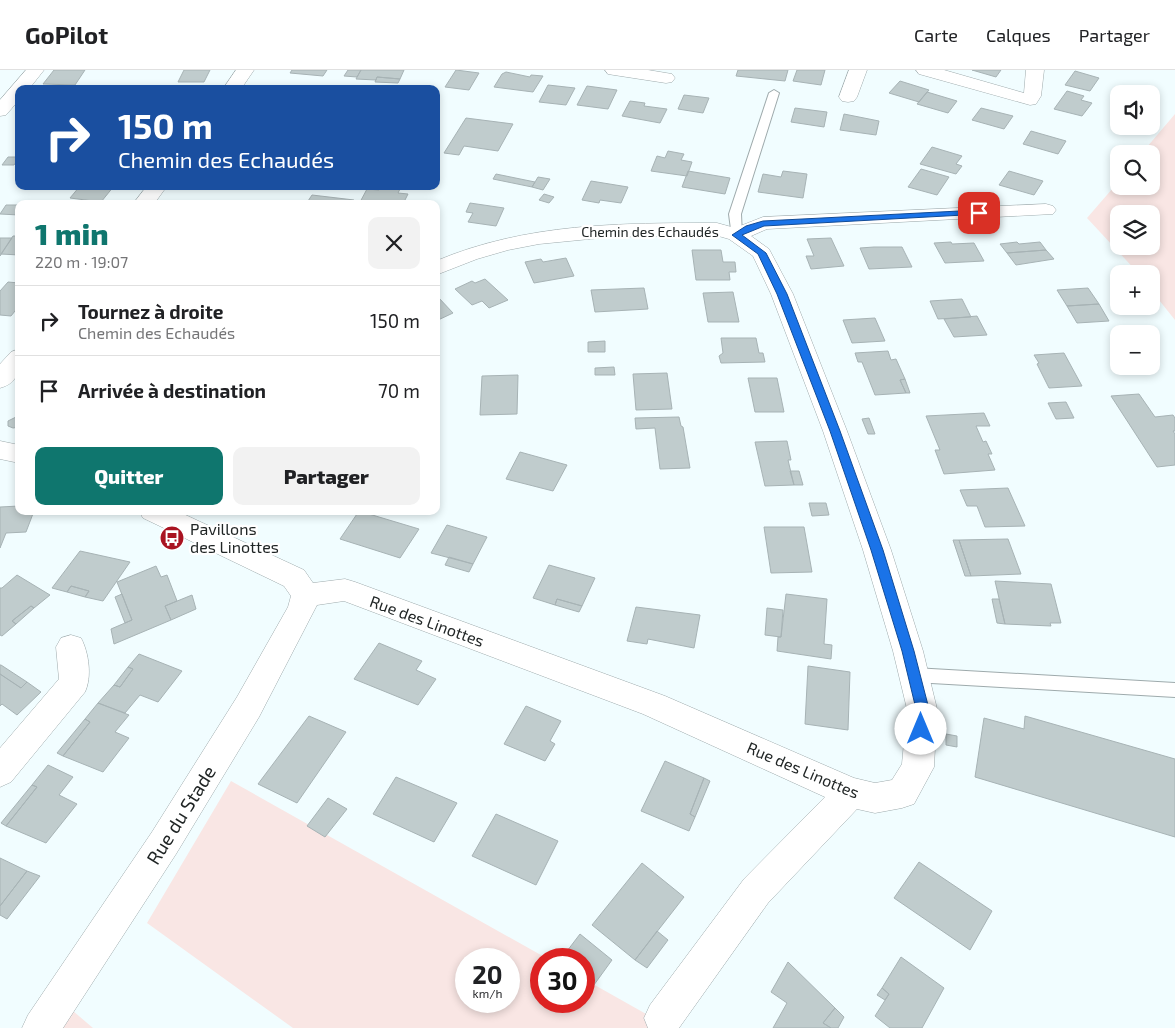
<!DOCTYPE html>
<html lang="fr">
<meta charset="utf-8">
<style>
:root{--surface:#fff;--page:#f2f2f2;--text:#202124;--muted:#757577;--line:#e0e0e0;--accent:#0f766e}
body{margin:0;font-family:"Exo 2",sans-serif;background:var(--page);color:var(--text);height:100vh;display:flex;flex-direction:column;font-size:19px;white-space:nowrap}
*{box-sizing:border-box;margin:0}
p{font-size:16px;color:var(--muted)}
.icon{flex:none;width:28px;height:28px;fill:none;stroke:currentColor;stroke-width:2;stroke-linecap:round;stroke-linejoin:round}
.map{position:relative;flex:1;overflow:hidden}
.panel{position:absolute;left:15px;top:130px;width:425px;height:315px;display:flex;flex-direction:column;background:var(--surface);border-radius:10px;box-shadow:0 2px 8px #0003}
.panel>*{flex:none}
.hud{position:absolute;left:15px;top:15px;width:425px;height:105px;border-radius:10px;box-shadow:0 2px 8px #0003;background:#1a4fa0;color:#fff;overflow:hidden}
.controls{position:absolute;left:1110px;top:15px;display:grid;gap:10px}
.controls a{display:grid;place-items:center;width:50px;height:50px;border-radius:10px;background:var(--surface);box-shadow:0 2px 8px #0003;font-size:25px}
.speed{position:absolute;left:455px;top:878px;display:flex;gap:10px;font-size:25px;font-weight:700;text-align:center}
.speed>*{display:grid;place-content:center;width:65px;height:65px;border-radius:50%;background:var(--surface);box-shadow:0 2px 8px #0003;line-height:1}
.speed small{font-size:12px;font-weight:400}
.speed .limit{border:8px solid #d22;background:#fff;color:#111}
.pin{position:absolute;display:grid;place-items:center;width:42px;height:42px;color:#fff;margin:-21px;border-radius:10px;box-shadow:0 2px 8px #0006}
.me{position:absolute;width:55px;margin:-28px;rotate:0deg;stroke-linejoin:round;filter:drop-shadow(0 0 4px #0008)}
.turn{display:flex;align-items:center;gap:18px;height:105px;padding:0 20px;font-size:22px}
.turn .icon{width:65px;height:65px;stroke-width:2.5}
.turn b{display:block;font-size:35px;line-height:42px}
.round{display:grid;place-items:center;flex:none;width:52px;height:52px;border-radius:10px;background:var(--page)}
.head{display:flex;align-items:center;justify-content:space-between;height:85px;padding:0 20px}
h1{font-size:30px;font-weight:800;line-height:38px;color:var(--accent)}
.action{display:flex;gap:10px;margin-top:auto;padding:10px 20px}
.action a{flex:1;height:58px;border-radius:10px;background:var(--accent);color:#fff;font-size:20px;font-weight:800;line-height:58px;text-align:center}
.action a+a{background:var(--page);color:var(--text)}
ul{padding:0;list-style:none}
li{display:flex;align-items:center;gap:15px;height:70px;padding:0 20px;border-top:1px solid var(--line)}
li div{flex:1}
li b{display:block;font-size:19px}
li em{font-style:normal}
header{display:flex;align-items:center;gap:30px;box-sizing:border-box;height:70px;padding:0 25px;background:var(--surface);border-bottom:1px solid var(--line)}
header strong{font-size:24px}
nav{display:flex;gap:28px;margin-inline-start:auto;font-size:18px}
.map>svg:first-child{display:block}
</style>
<header>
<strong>GoPilot</strong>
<nav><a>Carte</a><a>Calques</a><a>Partager</a></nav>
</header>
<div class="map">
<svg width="1175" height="958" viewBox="0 0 1175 958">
<rect width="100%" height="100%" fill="#f1fdff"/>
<path fill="#f9e6e4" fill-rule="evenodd" d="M1175,44V250L1151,220V204H1139L1087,148L1119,111V116H1151V84H1141ZM1119,144H1151V176H1119Z
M231,711L548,889H541V931H584V909L671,958H293L147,853ZM466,889H509V931H466Z
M66,935L93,958H46Z"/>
<path fill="#c0cccd" stroke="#a7b3b5" d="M54,0H85L75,15L43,14Z
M184,0H210L204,12H178Z
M292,0H327L323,6L290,3Z
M348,0H361L357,7L344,6Z
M361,0H404L400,9L377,7L376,10L356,9Z
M456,0L479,3L469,20L445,17Z
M738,0H788L785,11L736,6Z
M797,0H825L821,15L793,11Z
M972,0H1001L996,7Z
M1075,1L1099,8L1090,21L1065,15Z
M506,2L530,7L531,5L543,6L533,22L494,17L502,4Z
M377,7L400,9L398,13L375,12Z
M900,11L929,20L919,32L889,23Z
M548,15L575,18L566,35L539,32Z
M587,16L617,20L608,39L577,35Z
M1067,21L1084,26L1081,30L1092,33L1082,46L1054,39Z
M927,22L957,31L948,43L917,34Z
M684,25L709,28L703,43L678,39Z
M630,31L645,33L644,36L667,39L660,53L622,46Z
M795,38L827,42L824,57L791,52Z
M981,38L1013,46L1004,59L972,50Z
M844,44L879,51L876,65L840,60Z
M466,48L513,54L498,81L464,76L459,85L444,83Z
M1031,61L1066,71L1058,84L1023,74Z
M932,77L962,86L956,94L962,96L956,104L920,94Z
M668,81L684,84L681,90L692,92L687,106L651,101L657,86L665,88Z
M8,87H19V88L14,95H2Z
M921,99L949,107L937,125L908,117Z
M688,101L730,108L725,124L682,117Z
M783,101L807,104L803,128L758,122L763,104L781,107Z
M1009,101L1043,111L1034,125L999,115Z
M496,104L535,112L532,117L493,109Z
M538,107L550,109L543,120L532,117Z
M591,111L628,117L621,133L600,130L599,133L582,130Z
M80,116H114L101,132L70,128Z
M381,116L401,117L398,123L408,124L403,134H359L367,119L379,120Z
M544,124L554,127L549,133L539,130Z
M312,125L354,130L352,134H306Z
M470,133L504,138L496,156L468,152L473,143L466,142Z
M6,135H19V145L0,144Z
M13,166H19V185L1,184Z
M0,168H12L0,186Z
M831,168L844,196L811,199L806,186H814L807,169Z
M951,172L952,174L974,173L984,191L945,193L934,173Z
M1017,172L1019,174L1040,172L1046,180L1007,183L1000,174Z
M874,177H902L912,197L869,199L860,178Z
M692,180H721L723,192H735L736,202H729L730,210H696Z
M1046,180L1054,189L1016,195L1007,183Z
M566,188L574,206L534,213L525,192L541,189L543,192Z
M485,209L508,230L489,238L482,231L472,235L455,219L472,211L475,213Z
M8,212L19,213V236L11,246L0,245V221Z
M644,218L648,239L595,242L591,220Z
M1088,218L1099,234L1067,236L1057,220Z
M733,222L739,252H708L703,223Z
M438,227L453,243L436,251V228Z
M962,229L971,247L938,249L930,231Z
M1099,234L1109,251L1077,253L1067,236Z
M977,246L987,265L954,267L944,249Z
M875,248L885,271L852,273L843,250Z
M721,268H756L759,283H763L765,292L721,293L719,286L723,283Z
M605,271V282H588V272Z
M888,281L891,290L896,289L905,309L900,310L906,323L875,325L862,292H858L855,283Z
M1064,283L1082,316L1049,318L1037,294L1039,293L1034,285Z
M614,297L615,305H595V298Z
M667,303L672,339L636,340L633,304Z
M518,305L517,344L480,345L482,306Z
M748,308H777L784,342H755Z
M905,309L910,323H906L900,310Z
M1139,324L1155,347L1173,345L1175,348V361H1173L1175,364V395L1157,397L1111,326Z
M1066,332L1074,348L1056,349L1048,333Z
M984,343L990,356H976L983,372L986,371L992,384H988L995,400L944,404L935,380H940L926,346Z
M18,346L19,357L13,358L8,356V351Z
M679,347L681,356L683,357L690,398L660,399L655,358L636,359L635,348Z
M869,348L875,364H868L862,349Z
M787,371L791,390H788L794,415L765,416L755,372Z
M520,382L567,395L553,421L506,409Z
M790,401H799L803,415H794Z
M1008,418L1025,456L985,457L977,436H967L960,420Z
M809,433H826L829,445L812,446Z
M19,436V441H34L26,462L6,463L0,478V437Z
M359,441L419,459L400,488L340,469Z
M447,455L487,467L473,494L431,483Z
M764,457H804L812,502L771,503Z
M1008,469L1021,504L971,506L959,470Z
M953,470H959L971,506H965Z
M80,481L130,492L103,531L85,527L89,521L71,516L67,522L52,518Z
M449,487L473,494L469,502L445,495Z
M549,495L595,508L582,536L557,529L555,535L533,528Z
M156,496L161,507L167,505L177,531L165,536L171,550L114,574L111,559L132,550L117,512Z
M17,505L50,525L34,538L31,536L12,551L16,554L2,566L0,565V518H2Z
M995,511L1051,514L1061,553H1050L1051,556L1005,554Z
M71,516L89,521L85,527L67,522Z
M122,524L132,550L125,553L115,527Z
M786,524L827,529L824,574L832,575L831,589L777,581L778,567H781Z
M192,525L196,539L171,550L165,536Z
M557,529L582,536L579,542L555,535Z
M992,529H999L1005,554L997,553Z
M31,536L34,538L16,554L12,551Z
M636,537L700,545L694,578L648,569L647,574L627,571Z
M767,538L783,540L781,567L765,565Z
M379,573L422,591L416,600L436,609L418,635L354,609Z
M139,584L182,601L158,632L140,625L125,643L98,633L114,615L120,617L133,599L128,597Z
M0,595H1L27,612L21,618L0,604Z
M808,596L850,602L848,660L805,654Z
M128,597L133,599L120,617L114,615Z
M0,604L21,618L27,612L41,622L17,645L2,634L0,636Z
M98,633L129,645L115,662L129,668L103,702L63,686L90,652L85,649Z
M526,636L561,651L550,671L555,674L545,691L504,674Z
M309,646L346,662L297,733L258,714Z
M1025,646L1175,689V767L975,707L984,648L1024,659Z
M85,649L90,652L63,686L57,683Z
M946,664L957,666V677L946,675Z
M665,691L704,708L690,744L695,747L689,761L641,741Z
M48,695L73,707L59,725L77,734L46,773L6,756L37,717L32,715Z
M396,707L457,733L434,772L373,744Z
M704,708L710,711L695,747L690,744Z
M32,715L37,717L6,756L1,753Z
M328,728L347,739L325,767L307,756Z
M496,744L558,771L536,815L472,786Z
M0,788L27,801L0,836Z
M919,792L992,841L970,880L894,828Z
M642,793L684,827L635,890L592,855Z
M27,801L40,806L7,849L0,845V836Z
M657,861L668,870L647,898L635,890Z
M580,864L612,890L591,919L584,915V889H561Z
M901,887L944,918L922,958H890L875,946L889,924L882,918Z
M788,892L835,938L823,953L831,958H773L787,933L771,922Z
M882,918L889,924L885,930L877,925Z
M835,938L844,947L838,958H831L823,953Z"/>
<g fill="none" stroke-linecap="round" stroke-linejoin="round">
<defs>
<path id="lane" d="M774,20L779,23L741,144L742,165L736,168L732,167L729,144L769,23Z
M914,598L1175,613V627L914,612L908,610L906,605L908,600Z"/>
<path id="street" d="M26,0H44L29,19H19V30L6,45L0,46V30Z
M605,0H648L672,4L675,8L672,12L666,13L614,5L608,4Z
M849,0H867L857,27L854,31L848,32L842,31L839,27Z
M916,0H944L1024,23L1026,0H1044L1041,26L1036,34L1030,35L919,4Z
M1046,134L1053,136L1056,140L1053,144L767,159L751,166L769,179L793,224L847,361L891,480L923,581L937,639L934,697L914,734L902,738L875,743L857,739L768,833L679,958H648L644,948L650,935L744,809L825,727L643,644L344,531L317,535L259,647L176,784L63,958H22L28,945L152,762L237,627L288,537L291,526L284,516L143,448L139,441H177L304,500L313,513L345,509L355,512L665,626L854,708L875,713L892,710L902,694L907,639L893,581L863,480L823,361L771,224L753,186L729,169L715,165L610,167L539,174L508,180L477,189L436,205V191C526,153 621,153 717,153L735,158L763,147Z
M0,371L19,375V393L0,389Z
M71,565L81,568C89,583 92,607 85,622L11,712L0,717V678L59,609L56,577L61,568Z"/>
<path id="secondary" d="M236,0H254L241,19H223Z
M147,116H167L154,134H133Z
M19,279C19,297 21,312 0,318V294L11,282Z"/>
</defs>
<use href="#lane" stroke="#9eaaac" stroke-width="2"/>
<use href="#street" stroke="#9eaaac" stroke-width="1"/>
<use href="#secondary" stroke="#9eaaac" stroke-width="1"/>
<use href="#lane" fill="#fff" fill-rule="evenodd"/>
<use href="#street" fill="#fff" fill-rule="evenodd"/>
<use href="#secondary" fill="#fff" fill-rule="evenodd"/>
</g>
<path fill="#1a73e8" stroke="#114b97" d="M979,140L984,143L982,144L764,156L742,165L766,183L787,224L840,361L883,480L914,581L929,639L925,663L921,664L916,663L914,659L916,639L902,581L871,480L830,361L777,224L758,184L732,165L746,156L763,151Z"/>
<defs>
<symbol id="bus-disc" viewBox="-11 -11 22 22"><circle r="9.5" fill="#a91321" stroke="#fff"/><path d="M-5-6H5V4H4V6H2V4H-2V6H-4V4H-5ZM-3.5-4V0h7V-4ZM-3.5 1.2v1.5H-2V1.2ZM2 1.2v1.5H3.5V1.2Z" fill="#fff"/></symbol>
</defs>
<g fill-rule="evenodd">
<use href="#bus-disc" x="158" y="454" width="28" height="28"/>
</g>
<g text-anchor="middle" stroke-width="4.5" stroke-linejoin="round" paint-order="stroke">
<g font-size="14" fill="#202525" stroke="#fff">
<text x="650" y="167">Chemin des Echaudés</text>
</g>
<g font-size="16" fill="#202525" stroke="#fff" text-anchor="start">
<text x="190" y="465">Pavillons<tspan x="190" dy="18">des Linottes</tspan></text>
</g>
<g font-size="16" fill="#202525" stroke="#fff">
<text transform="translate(427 551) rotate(20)" y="6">Rue des Linottes</text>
<text transform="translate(803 700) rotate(23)" y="6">Rue des Linottes</text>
</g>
<g font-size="19" fill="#202525" stroke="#fff">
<text transform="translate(181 745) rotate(-58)" y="7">Rue du Stade</text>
</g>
</g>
</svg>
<div class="controls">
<a><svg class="icon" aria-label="sound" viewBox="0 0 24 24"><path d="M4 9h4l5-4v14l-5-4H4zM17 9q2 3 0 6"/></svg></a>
<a><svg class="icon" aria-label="search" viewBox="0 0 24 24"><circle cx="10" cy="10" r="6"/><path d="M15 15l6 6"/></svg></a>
<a><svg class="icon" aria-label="layers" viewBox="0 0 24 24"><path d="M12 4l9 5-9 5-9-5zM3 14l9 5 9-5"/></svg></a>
<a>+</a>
<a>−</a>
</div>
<div class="speed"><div>20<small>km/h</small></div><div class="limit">30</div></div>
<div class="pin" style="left:979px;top:143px;background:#d93025"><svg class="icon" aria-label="arrive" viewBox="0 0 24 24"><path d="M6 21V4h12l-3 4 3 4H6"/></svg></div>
<svg class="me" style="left:921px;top:659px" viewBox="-20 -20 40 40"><circle r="19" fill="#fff"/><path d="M0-13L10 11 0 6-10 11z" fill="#1a73e8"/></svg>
<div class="hud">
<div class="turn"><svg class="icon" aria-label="right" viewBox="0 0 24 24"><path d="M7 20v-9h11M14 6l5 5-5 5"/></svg><div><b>150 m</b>Chemin des Echaudés</div></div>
</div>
<section class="panel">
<div class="head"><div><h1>1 min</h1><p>220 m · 19:07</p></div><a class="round"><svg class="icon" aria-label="close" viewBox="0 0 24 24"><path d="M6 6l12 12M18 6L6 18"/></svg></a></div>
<ul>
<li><svg class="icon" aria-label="right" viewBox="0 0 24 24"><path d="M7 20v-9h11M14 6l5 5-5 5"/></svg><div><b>Tournez à droite</b><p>Chemin des Echaudés</p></div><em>150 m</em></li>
<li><svg class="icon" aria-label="arrive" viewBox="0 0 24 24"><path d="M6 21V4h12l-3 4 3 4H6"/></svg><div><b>Arrivée à destination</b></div><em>70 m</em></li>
</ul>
<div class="action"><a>Quitter</a><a>Partager</a></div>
</section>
</div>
